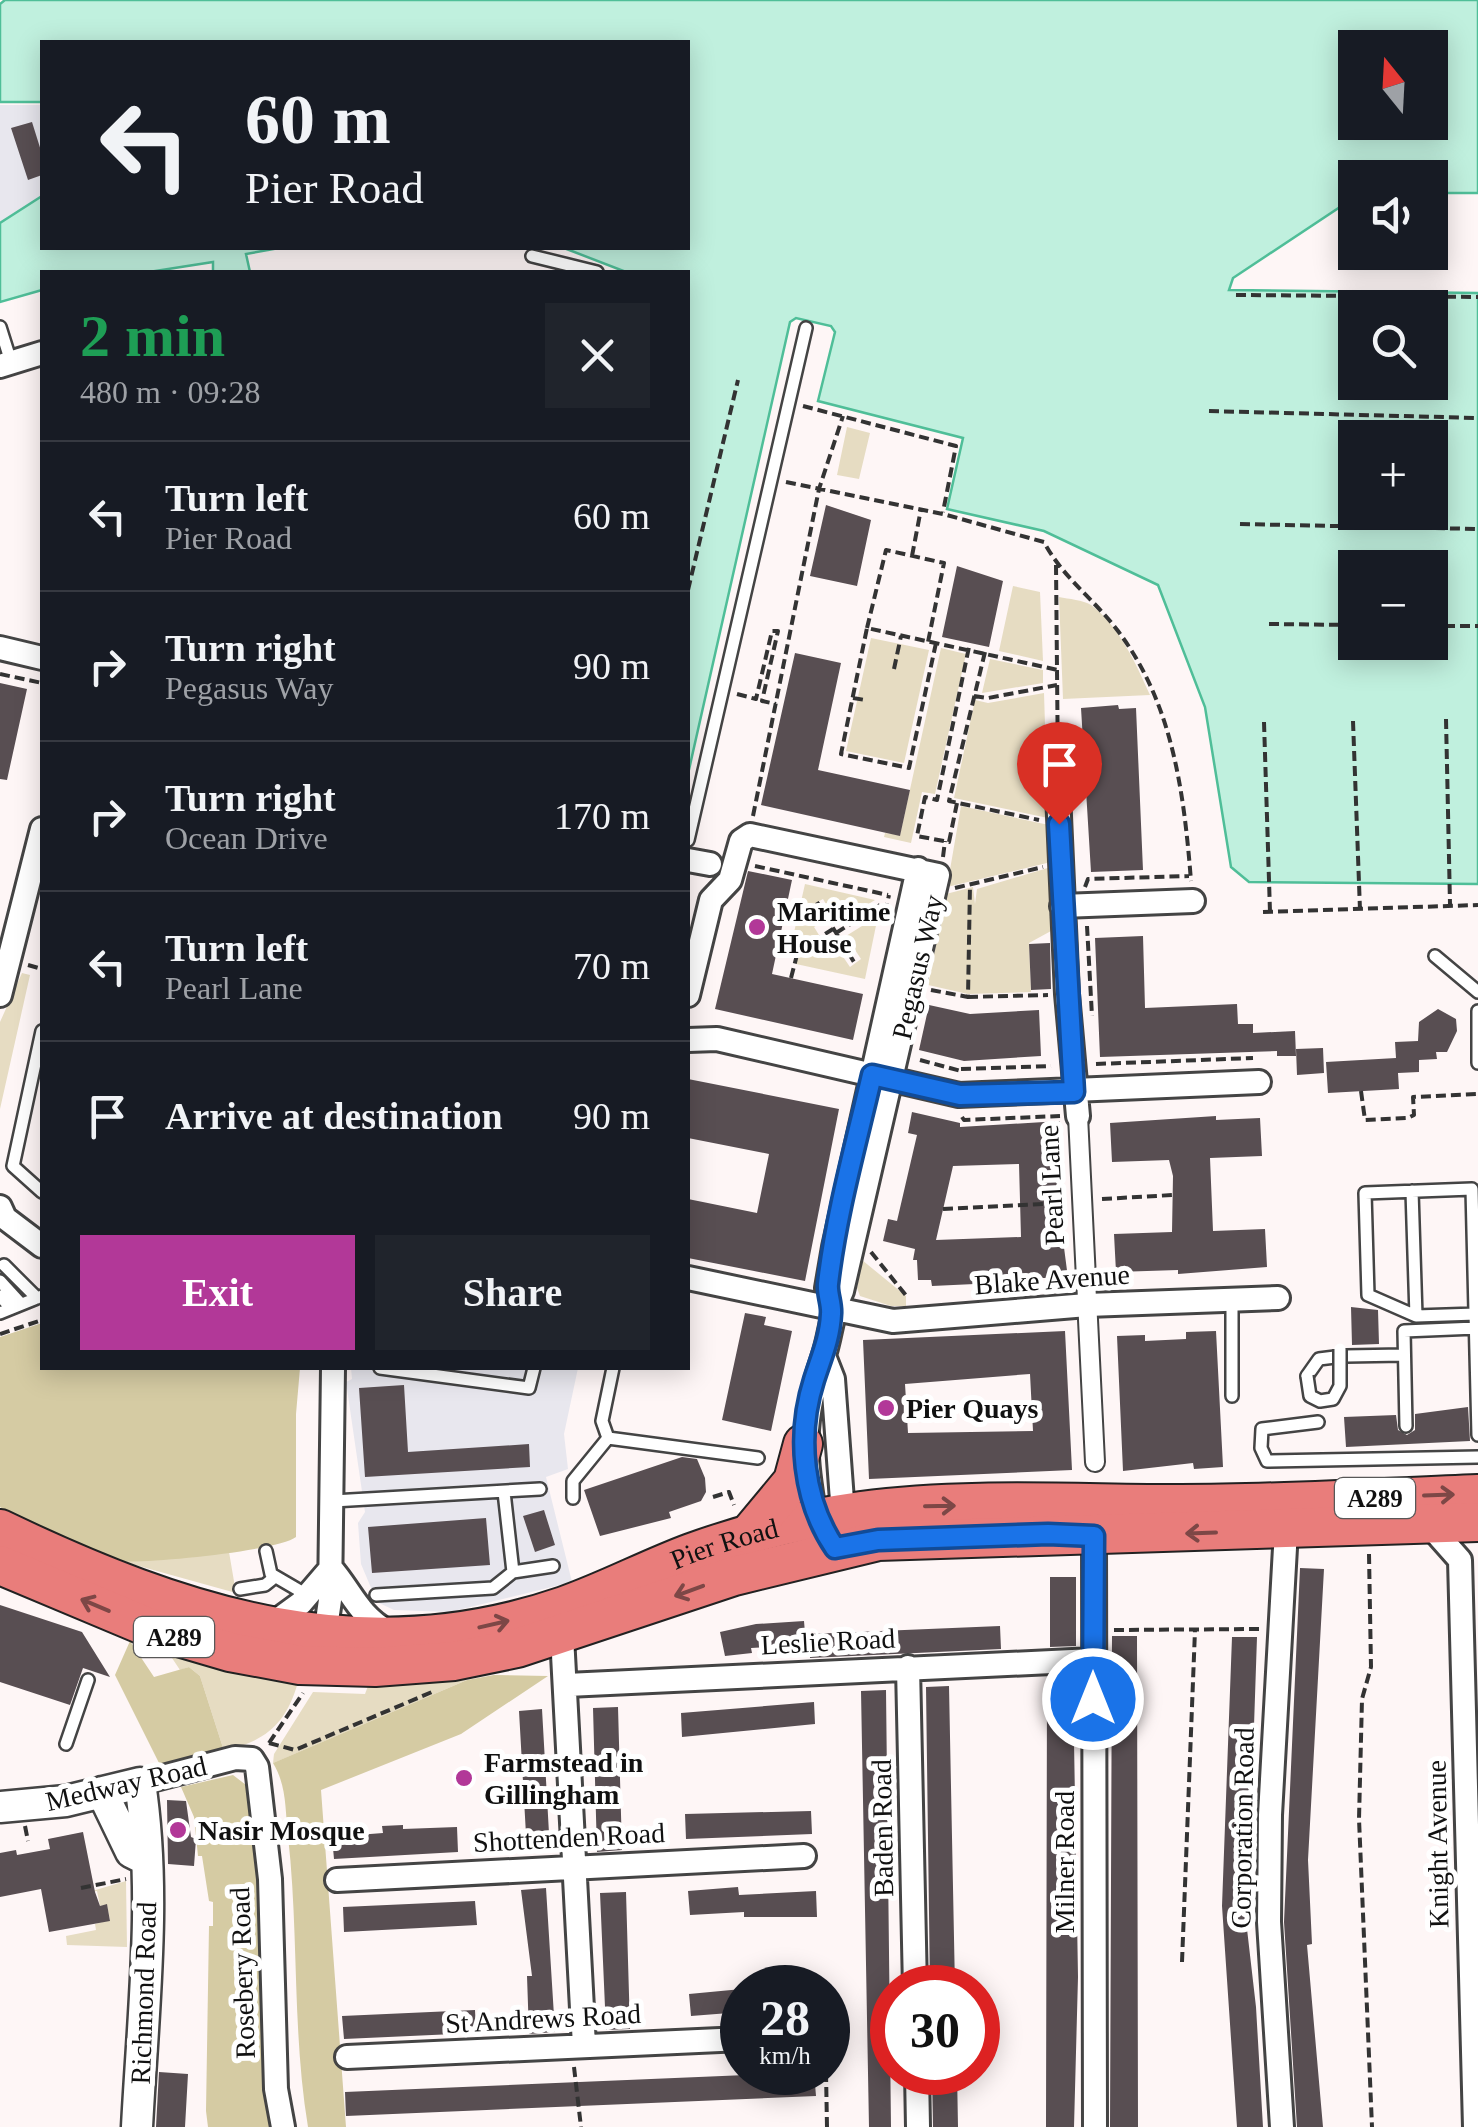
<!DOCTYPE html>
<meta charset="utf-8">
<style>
:root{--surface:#171b24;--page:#20242c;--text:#f1f3f6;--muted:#9ea1a6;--line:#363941;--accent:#b23898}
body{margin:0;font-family:"Times New Roman",serif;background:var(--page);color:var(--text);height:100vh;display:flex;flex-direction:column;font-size:38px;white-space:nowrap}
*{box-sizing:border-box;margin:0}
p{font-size:32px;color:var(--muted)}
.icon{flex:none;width:55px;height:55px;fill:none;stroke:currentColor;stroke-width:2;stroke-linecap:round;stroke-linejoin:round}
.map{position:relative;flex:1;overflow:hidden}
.side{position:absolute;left:40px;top:270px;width:650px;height:1100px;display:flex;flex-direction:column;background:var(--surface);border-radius:0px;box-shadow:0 5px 25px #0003}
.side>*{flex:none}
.banner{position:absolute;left:40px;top:40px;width:650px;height:210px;border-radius:0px;box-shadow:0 5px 25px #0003;background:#171b24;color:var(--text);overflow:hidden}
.needle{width:65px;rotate:342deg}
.fabs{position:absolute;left:1338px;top:30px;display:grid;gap:20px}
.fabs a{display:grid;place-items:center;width:110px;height:110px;border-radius:0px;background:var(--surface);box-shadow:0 5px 25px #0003;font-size:50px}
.speed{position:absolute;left:720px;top:1965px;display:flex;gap:20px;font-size:50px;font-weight:700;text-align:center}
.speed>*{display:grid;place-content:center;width:130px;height:130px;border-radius:50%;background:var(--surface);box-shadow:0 5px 25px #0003;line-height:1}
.speed small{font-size:25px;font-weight:400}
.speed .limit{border:15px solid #d22;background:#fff;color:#111}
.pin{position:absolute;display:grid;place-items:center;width:85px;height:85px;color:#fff;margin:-102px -42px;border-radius:50% 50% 50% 0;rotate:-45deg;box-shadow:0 0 10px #0007}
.pin .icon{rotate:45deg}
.me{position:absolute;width:110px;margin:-55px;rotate:0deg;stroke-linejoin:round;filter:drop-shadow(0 0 8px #0008)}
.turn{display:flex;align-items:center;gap:35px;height:210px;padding:0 40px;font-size:45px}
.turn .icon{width:130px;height:130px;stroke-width:2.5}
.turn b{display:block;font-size:70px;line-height:85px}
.round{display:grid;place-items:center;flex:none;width:105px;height:105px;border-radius:0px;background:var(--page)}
.head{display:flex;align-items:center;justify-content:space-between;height:170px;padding:0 40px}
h1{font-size:60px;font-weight:600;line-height:75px;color:#1e9e55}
.cta{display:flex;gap:20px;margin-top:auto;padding:20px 40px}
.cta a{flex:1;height:115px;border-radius:0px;background:var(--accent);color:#fff;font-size:40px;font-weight:600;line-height:115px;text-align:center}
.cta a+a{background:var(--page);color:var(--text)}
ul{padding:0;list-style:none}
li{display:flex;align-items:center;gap:30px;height:150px;padding:0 40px;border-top:2px solid var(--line)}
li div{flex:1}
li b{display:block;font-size:38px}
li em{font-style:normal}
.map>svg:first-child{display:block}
</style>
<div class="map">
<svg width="1478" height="2127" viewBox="0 0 1478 2127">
<rect width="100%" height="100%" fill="#fef6f6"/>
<path fill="#e8e7ee" d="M0,105H42V196L0,223Z
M351,1368H578L564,1434L568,1469L546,1477L572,1582L450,1612L394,1610L377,1602L361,1564L358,1523L365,1512L346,1382L352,1379Z"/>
<path fill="#e6dcc2" d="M847,427L870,433L859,479L837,475Z
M1013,586L1040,592L1043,661L999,651Z
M1059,597C1069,599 1083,600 1091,605C1119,625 1137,666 1150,695L1063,699Z
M871,638L929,650L904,763L846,751Z
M941,648L966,654L935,794L922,792L911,843L884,837L885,833L900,835Z
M990,659L1043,670V683L982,693Z
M1044,693L1048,818L954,798L975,700L988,703Z
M961,806L1049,825L1051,862L947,887Z
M1051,867V931L1029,943L1031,992L968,994L928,985L946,894L973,887L975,904L977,889Z
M805,884L875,900L837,923L823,899L812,905L822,922L814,927L819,935L790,950Z
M878,916L865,979L796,964L799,955L829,936L850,967L861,959L846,936Z
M22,973L30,975L0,1109V1022Z
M862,1260L906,1296V1306H891L860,1296L857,1288Z
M229,1552L236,1593L121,1561Z
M170,1655L298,1682C286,1725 265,1741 224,1751L200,1676L189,1667L180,1670Z
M467,1680L278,1761L273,1763L274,1754L313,1692L365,1694L368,1686Z
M126,1881L127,1947L67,1945L66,1936L96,1930L95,1924L110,1920L107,1905L100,1906L97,1891L82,1894Z"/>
<path fill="#d5cba3" d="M42,1323V1368H300L296,1414V1537C278,1551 146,1564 120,1561C85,1556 30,1527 0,1507V1337Z
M130,1641L154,1677L189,1667L200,1676L224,1751L164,1767L159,1763L115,1675Z
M494,1675L548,1676L461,1734L321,1790L346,2127H308C292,2031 299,1933 288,1836C285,1810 287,1786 273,1763L467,1680Z
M233,1775L246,1785L260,1883L272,2127H208L206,2111L209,1926H213V1902L209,1901L202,1856H198L194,1817L181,1787Z"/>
<path fill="#c0f0de" stroke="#4fbe98" stroke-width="2.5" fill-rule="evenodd" d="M5,0H1478V193H1430V178H1355V197L1233,278L1229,290L1478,293V884L1249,882L1231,867L1205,707L1158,585L1044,531L947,509L963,438L818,401L835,332L831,326L796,318L790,322L688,774V272H626L564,248H688V42H42V102H0V4ZM1355,48H1430V122H1355ZM1355,308H1430V382H1355ZM1355,438H1430V512H1355ZM1355,568H1430V642H1355Z
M42,196V248H279L246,254L250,272H213V262L149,272H42V290L0,302V223Z"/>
<path fill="#584e52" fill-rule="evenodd" d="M32,122L42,154V175L28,180L11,128Z
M826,505L871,520L857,586L810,576Z
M957,566L1003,581L989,647L942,637Z
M795,653L841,663L818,770L910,790L900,836L761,805Z
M0,683L27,689L7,780L0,779Z
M1118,705L1119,709L1136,708L1143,870L1091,872L1081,708Z
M748,871L792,880L772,974L863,994L853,1040L715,1009Z
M1143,936L1145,1008L1237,1004L1238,1024H1253V1033L1295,1031L1296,1056H1277V1051L1100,1057L1095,938Z
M1050,943L1051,989L1031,990L1029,944Z
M929,1005L970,1014L1039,1010L1041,1056L964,1061L919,1050Z
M1438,1009L1456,1019L1457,1031L1447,1052H1436L1437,1059L1419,1060V1072L1398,1073L1399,1089L1328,1093L1326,1062L1396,1058L1395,1042L1418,1041L1419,1022Z
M1323,1048L1324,1073L1297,1075L1296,1049Z
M688,1079L839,1109L805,1281L688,1258V1199L757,1213L769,1154L688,1138Z
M912,1112L960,1123V1127L1060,1121V1217L1068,1278H996V1283L932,1286L931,1280H918L917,1260H913L915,1249L883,1241L888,1219L897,1221L917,1135L908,1133ZM1019,1164L1021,1237L936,1240L953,1166Z
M1216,1116V1120L1260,1118L1262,1156L1210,1158L1213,1231L1265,1229L1267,1267L1178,1274V1270L1116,1272L1114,1234L1172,1232L1173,1176L1169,1160L1112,1162L1110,1123Z
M1351,1307L1378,1310L1379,1344L1352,1345Z
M745,1313L766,1317L764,1325L792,1331L771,1431L722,1420Z
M1065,1331L1072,1470L869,1479L863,1340ZM1030,1374L1033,1431L908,1433L905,1384Z
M1216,1331L1223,1467L1194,1469L1193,1463L1123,1471L1117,1336L1145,1335V1341L1186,1339V1332Z
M404,1385L408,1452L529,1444L530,1467L365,1477L359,1388Z
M1468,1407L1470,1441L1346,1447L1344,1417L1396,1415L1398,1430L1407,1435L1415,1430V1414Z
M682,1457L697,1459L705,1478L706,1492L701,1501L669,1512L671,1518L600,1536L584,1490Z
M544,1510L555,1545L535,1552L523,1516Z
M486,1518L490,1565L372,1573L368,1527Z
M1300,1568L1324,1569L1308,1860L1312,1944L1307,1945L1323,2127H1297L1284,1922Z
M1050,1577H1076V1646L1050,1647Z
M0,1605L82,1632L110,1677L83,1668L70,1705L0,1682Z
M804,1621L806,1645L751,1648L752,1653L725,1656L720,1632L756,1624Z
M1000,1626L1001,1649L810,1658L809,1634Z
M1112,1636H1137L1138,2127H1110Z
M1232,1637H1257L1248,1904L1244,1903L1256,2007L1263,2127H1237L1222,1906Z
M1073,1682L1078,1977L1074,2127H1046L1047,1683Z
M949,1686L955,1988H930L926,1687Z
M886,1690L891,2127H869L861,1691Z
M814,1702L815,1724L682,1737L681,1713Z
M618,1707L622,1850L597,1852L593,1708Z
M542,1709L550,1851L527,1852L519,1711Z
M167,1800L186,1801L191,1837L196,1839L194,1866L168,1864Z
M811,1811L812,1834L686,1839L685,1814Z
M403,1825V1829L457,1827L458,1852L334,1859L332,1837L383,1833L382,1826Z
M83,1832L95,1892L100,1906L107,1904L110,1921L49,1932L41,1889L0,1897V1853L16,1850L17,1855L50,1849L48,1839Z
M738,1887L739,1895L816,1891L817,1917H744V1912L690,1915L688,1891Z
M546,1888L555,2032L529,2034L527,1976H532L521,1890Z
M626,1892L630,2029L606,2030L600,1893Z
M475,1901L477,1925L344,1932L343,1907Z
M742,1989V2012L691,2016L689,1994Z
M475,2010L476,2033L344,2039L342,2016Z
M159,2072L188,2074L185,2127H156Z
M814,2072L816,2096L346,2116L345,2092Z
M932,2072H957L958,2127H933Z"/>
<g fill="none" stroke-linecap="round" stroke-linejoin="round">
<defs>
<path id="service" d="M532,256L597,272
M0,327L11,362
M688,840L806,328
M1435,956L1478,992
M1478,1011V1063
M42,1031L13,1166L42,1192
M1412,1191L1416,1316
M4,1265L37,1298
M0,1281L21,1304
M0,1296L11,1308
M1232,1301V1396
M0,1313L42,1296
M1476,1314L1416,1316L1368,1295L1365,1193L1472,1189L1478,1435
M1346,1356L1403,1355
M380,1368L529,1388L534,1368
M613,1368L602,1421L608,1438L758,1458
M1307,1376L1319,1359L1335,1357
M1318,1422L1262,1429L1261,1448L1267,1461L1478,1457
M1406,1426L1404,1331L1476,1328
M504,1492L513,1572
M573,1498V1481L608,1438
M333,1501L540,1489
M266,1551L271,1574L307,1595
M240,1589L265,1585L275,1577
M376,1595L493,1588L513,1572L553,1566
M66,1744L88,1680"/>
<path id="pedestrian" d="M1078,1116L1095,1462"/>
<path id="minor" d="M0,366L42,353
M0,648L42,658
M1058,794L1067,994L1078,1116
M688,860L710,864
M1062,906L1193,901
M0,995L42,829
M688,995L711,900L730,880L741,841L750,835L938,875L842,1291C831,1313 831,1335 823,1358C801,1423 804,1452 815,1518
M688,1040L717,1039L959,1095L1259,1082
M0,1207L5,1218L42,1246
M688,1278L893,1321L1087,1305L1278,1298
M830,1302L827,1288L834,1247L918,869
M824,1356L833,1379L843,1514
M1429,1525L1460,1560L1475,2127
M1094,1536L1095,2127
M331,1568C351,1591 359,1616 387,1631
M268,1627L301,1603L331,1568
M562,1636L584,2046
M324,1642L330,1600L333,1368
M908,1667L915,1988
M567,1685L1093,1660
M140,1783L235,1758L252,1759L257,1767L270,1879L276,2089L283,2127
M337,1880L804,1856
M347,2057L742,2039
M917,2072L918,2127
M1282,2127L1269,1922L1270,1815L1286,1530"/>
<path id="tertiary" d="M102,1792L131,1852L143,1858
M0,1807L66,1801L140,1783C157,1894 143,2012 137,2127"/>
<g id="primary">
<path id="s1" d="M0,1529C184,1617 361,1676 564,1606C607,1591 648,1569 691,1553C746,1533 803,1519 861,1511C966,1497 1075,1504 1181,1504C1280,1504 1379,1498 1478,1494"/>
<path d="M749,1534L793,1481L803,1444"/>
<path d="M0,1565L155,1630L230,1652L300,1665L375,1667L454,1661L517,1648L734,1576L878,1541L1478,1522"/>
</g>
</defs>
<use href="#service" stroke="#444" stroke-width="16"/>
<use href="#pedestrian" stroke="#444" stroke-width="22"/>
<use href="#minor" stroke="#444" stroke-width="28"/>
<use href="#tertiary" stroke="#444" stroke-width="35"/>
<use href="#primary" stroke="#222" stroke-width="42"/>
<path stroke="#333" stroke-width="4" stroke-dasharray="10 5" stroke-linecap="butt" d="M1236,295L1478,297
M803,406L956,446L943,512
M1209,411L1478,418
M786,482L943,514L1044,542C1063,578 1095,600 1118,631C1173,704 1184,793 1191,881
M1240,524L1478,529
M912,556L921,509
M1056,565L1058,775
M688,590L738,380
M1269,624L1355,625
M1430,626H1478
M867,628L886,550L944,563L928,642
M936,643L909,768L841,754L867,628L1058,670
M985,652L949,801L1039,820
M894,669L901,636
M0,674L42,683
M737,694L756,699L772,631H778L762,701L776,704
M974,696L988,698L1057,685
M853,698L865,700
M1446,719L1450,904
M1353,721L1360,910
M1264,722L1270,912
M957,803L949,842L917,836L925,797L937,800L969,647
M753,816L819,489L843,416
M943,857L945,841
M755,866L888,895
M1085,887L1088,879L1189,876
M955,888L1043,867
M817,902L854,962
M1263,912L1478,905
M885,913L889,895
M1087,926L1092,1016
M836,933L880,905
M28,965L42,969
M791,978L798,951L833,929
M931,990L968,997L970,885
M968,997L1048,995
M920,1060L961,1071
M1096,1064L1253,1058
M961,1069L1051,1066
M1361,1091L1365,1120L1408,1118L1414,1115L1413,1097L1478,1094
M962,1117L964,1120L1060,1116
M1102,1199L1173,1195
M943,1209L1063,1203
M871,1252L908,1298
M0,1334L42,1320
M713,1497L729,1492L734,1505
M1369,1554L1371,1667L1362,1699L1359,1819L1372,2127
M1114,1630L1260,1629
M269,1743L295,1750L432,1692
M269,1743L303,1693
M25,1826L28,1841
M81,1888L126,1879
M1182,1962L1195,1630
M574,2067L581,2127
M826,2072L827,2127"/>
<use href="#service" stroke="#fff" stroke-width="11"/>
<use href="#pedestrian" stroke="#fff" stroke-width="18"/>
<use href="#minor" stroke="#fff" stroke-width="22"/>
<use href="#tertiary" stroke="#fff" stroke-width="30"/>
<use href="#primary" stroke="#e97d7b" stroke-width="38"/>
<defs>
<path id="service-bridge" d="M1307,1376L1310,1396L1320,1401L1333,1399L1340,1386V1349"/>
</defs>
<use href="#service-bridge" stroke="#444" stroke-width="16" stroke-linecap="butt"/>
<use href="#service-bridge" stroke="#fff" stroke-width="11"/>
</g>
<defs><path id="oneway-shaft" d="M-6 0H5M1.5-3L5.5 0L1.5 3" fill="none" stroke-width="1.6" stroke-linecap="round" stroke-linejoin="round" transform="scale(2.5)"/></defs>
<g stroke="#7d4746">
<use href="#oneway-shaft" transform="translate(1439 1495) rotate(-2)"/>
<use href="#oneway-shaft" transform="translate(940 1506) rotate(-1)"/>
<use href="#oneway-shaft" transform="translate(1201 1533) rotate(178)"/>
<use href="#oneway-shaft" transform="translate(689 1591) rotate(160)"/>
<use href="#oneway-shaft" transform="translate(95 1605) rotate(-157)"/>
<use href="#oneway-shaft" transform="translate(494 1624) rotate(-13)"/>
</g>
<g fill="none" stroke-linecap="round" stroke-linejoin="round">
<defs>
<path id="route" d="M1059,824L1074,1092L960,1095L872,1075C856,1144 836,1214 828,1284C827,1294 832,1304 831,1314C830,1338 821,1358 814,1380C796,1436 803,1501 835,1548L878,1540L1048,1534L1094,1536L1093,1699"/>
</defs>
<use href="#route" stroke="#114b97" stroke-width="25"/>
<use href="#route" stroke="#1a73e8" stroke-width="18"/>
</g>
<g fill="#b23898" stroke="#fff" stroke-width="4">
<circle cx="757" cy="927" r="10"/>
<circle cx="886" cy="1408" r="10"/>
<circle cx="464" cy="1778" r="10"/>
<circle cx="178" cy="1830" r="10"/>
</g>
<g text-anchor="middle" stroke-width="10" stroke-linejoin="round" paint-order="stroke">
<g fill="#fff" stroke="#585858" stroke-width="2.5">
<rect x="1335" y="1478" width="80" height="40" rx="8"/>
<rect x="134" y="1617" width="80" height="40" rx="8"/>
</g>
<g font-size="25" font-weight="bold" fill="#111">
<text x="1375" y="1507">A289</text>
<text x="174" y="1646">A289</text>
</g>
<g font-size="28" font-weight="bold" fill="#111" stroke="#fff" text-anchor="start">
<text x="777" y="921">Maritime<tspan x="777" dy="32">House</tspan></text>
<text x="906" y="1418">Pier Quays</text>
<text x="484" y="1772">Farmstead in<tspan x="484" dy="32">Gillingham</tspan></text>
<text x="198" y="1840">Nasir Mosque</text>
</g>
<g font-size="28" fill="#111" stroke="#fff">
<text transform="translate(917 967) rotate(-77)" y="10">Pegasus Way</text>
<text transform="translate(1051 1185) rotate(-93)" y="10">Pearl Lane</text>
<text transform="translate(1052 1279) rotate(-4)" y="10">Blake Avenue</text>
<text dy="10" stroke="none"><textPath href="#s1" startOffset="758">Pier Road</textPath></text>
<text transform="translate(828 1641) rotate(-3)" y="10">Leslie Road</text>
<text transform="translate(126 1783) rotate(-13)" y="10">Medway Road</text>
<text transform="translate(882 1828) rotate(-91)" y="10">Baden Road</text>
<text transform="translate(1242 1828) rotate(-89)" y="10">Corporation Road</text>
<text transform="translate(569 1837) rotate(-3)" y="10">Shottenden Road</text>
<text transform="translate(1437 1844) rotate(-91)" y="10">Knight Avenue</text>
<text transform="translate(1064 1862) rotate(-90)" y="10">Milner Road</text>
<text transform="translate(242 1973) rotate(-92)" y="10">Rosebery Road</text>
<text transform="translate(143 1993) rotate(-88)" y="10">Richmond Road</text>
<text transform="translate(543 2018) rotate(-3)" y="10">St Andrews Road</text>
</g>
</g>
</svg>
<div class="fabs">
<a><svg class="needle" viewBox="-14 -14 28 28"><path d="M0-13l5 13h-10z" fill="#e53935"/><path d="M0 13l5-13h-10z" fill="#9ea1a6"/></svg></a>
<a><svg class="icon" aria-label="sound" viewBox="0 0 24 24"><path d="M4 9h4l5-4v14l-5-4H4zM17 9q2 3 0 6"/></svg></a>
<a><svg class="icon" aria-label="search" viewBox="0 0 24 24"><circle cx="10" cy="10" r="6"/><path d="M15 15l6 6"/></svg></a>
<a>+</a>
<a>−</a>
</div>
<div class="speed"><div>28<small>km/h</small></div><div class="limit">30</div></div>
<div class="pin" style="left:1059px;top:824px;background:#d93025"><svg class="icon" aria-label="arrive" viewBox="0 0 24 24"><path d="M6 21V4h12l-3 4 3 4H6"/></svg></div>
<svg class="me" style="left:1093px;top:1699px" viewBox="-20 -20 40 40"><circle r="17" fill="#1a73e8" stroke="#fff" stroke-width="3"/><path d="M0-11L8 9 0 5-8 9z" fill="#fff"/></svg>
<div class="banner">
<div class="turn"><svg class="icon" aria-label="left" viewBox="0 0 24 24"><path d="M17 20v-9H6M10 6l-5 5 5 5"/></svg><div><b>60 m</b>Pier Road</div></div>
</div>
<section class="side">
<div class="head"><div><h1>2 min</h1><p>480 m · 09:28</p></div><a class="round"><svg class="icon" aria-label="close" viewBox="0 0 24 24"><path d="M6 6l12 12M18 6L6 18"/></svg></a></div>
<ul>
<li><svg class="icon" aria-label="left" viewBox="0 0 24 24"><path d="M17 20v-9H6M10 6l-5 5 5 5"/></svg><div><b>Turn left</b><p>Pier Road</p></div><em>60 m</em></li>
<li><svg class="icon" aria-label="right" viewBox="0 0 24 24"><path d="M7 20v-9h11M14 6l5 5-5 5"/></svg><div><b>Turn right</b><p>Pegasus Way</p></div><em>90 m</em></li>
<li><svg class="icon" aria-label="right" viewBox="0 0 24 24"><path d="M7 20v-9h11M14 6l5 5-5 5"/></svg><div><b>Turn right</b><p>Ocean Drive</p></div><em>170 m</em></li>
<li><svg class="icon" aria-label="left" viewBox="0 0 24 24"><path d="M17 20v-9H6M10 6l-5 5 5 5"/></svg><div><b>Turn left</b><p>Pearl Lane</p></div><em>70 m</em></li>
<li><svg class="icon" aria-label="arrive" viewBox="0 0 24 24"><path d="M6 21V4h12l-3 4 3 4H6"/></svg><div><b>Arrive at destination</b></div><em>90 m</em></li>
</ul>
<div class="cta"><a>Exit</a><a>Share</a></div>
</section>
</div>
